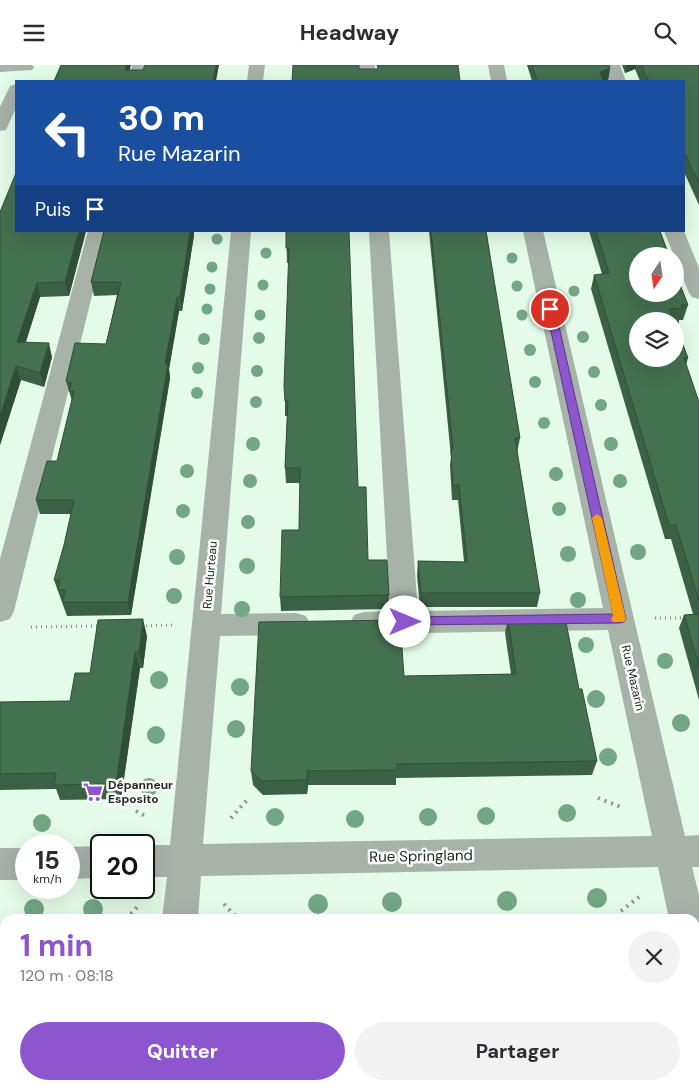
<!DOCTYPE html>
<html lang="fr">
<meta charset="utf-8">
<style>
:root{--surface:#fff;--page:#f2f2f3;--text:#2b2b33;--muted:#7c7c81;--accent:#8d56ce}
body{margin:0;font-family:"DM Sans",sans-serif;background:var(--page);color:var(--text);height:100vh;display:flex;flex-direction:column;font-size:19px;white-space:nowrap}
*{box-sizing:border-box;margin:0}
p{font-size:16px;color:var(--muted)}
.icon{flex:none;width:28px;height:28px;fill:none;stroke:currentColor;stroke-width:2;stroke-linecap:round;stroke-linejoin:round}
.map{position:relative;flex:1;overflow:hidden}
.details{position:absolute;left:0px;top:849px;width:700px;height:176px;display:flex;flex-direction:column;background:var(--surface);border-radius:15px 15px 0 0;box-shadow:0 5px 20px #0002}
.details>*{flex:none}
.hud{position:absolute;left:15px;top:15px;width:670px;height:152px;border-radius:0px;box-shadow:0 5px 20px #0002;background:#1a4fa0;color:#fff;overflow:hidden}
.needle{width:32px;rotate:193deg}
.fabs{position:absolute;left:629px;top:182px;display:grid;gap:10px}
.fabs a{display:grid;place-items:center;width:55px;height:55px;border-radius:50%;background:var(--surface);box-shadow:0 5px 20px #0002;font-size:25px}
.speed{position:absolute;left:15px;top:769px;display:flex;gap:10px;font-size:25px;font-weight:700;text-align:center}
.speed>*{display:grid;place-content:center;width:65px;height:65px;border-radius:50%;background:var(--surface);box-shadow:0 5px 20px #0002;line-height:1}
.speed small{font-size:12px;font-weight:400}
.speed .limit{border:2px solid #111;border-radius:8px;background:#fff;color:#111}
.pin{position:absolute;display:grid;place-items:center;width:42px;height:42px;color:#fff;margin:-21px;border:2px solid #fff;border-radius:50%;box-shadow:0 1px 5px #0007}
.me{position:absolute;width:55px;margin:-28px;rotate:90deg;stroke-linejoin:round;filter:drop-shadow(0 0 4px #0008)}
.turn{display:flex;align-items:center;gap:18px;height:105px;padding:0 20px;font-size:22px}
.turn .icon{width:65px;height:65px;stroke-width:2.5}
.turn b{display:block;font-size:35px;line-height:42px}
.then{display:flex;align-items:center;height:48px;padding:0 20px;background:#0003;gap:10px;font-size:19px}
.round{display:grid;place-items:center;flex:none;width:52px;height:52px;border-radius:26px;background:var(--page)}
.head{display:flex;align-items:center;justify-content:space-between;height:85px;padding:0 20px}
h1{font-size:30px;font-weight:700;line-height:38px;color:var(--accent)}
.action{display:flex;gap:10px;margin-top:auto;padding:10px 20px}
.action a{flex:1;height:58px;border-radius:30px;background:var(--accent);color:#fff;font-size:20px;font-weight:700;line-height:58px;text-align:center}
.action a+a{background:var(--page);color:var(--text)}
header{display:flex;justify-content:space-between;align-items:center;height:65px;padding:0 20px;background:var(--surface);font-size:22px;font-weight:700}
.map>svg:first-child{display:block}
</style>
<header><svg class="icon" aria-label="menu" viewBox="0 0 24 24"><path d="M4 6h16M4 12h16M4 18h16"/></svg>Headway<svg class="icon" aria-label="search" viewBox="0 0 24 24"><circle cx="10" cy="10" r="6"/><path d="M15 15l6 6"/></svg></header>
<div class="map">
<svg width="699" height="1024" viewBox="0 0 699 1024">
<rect width="100%" height="100%" fill="#e3fbe8"/>
<g fill="none" stroke-linecap="round" stroke-linejoin="round">
<path stroke="#849588" stroke-width="3" stroke-dasharray="1 4" stroke-linecap="butt" d="M655,553H686
M141,561L172,560
M31,562L100,561"/>
<path stroke="#849588" stroke-width="4" stroke-dasharray="2 5" stroke-linecap="butt" d="M598,733L621,742
M136,746L147,752
M231,753L247,735
M224,839L238,854
M621,846L639,832
M126,854L140,839"/>
<path fill="#a7b2a9" fill-rule="evenodd" d="M0,0H32L34,2L32,5L0,7Z
M132,0H148L144,16H128Z
M249,0H265L263,16H247Z
M359,0H375L376,16H360Z
M488,0H504L507,16H491Z
M604,0H620L626,16H610Z
M16,19V43L6,65L0,66V42L10,21Z
M88,166H108L14,546L10,554L0,557V494Z
M231,166H251L221,549L296,548L306,551L310,559L306,567L296,570L220,571L203,779L652,771L608,565L364,569L354,566L350,558L354,550L364,547L390,546L369,166H389L418,546L603,543L523,166H543L685,771L699,770V802H692L699,830V866L695,868V854H669L658,802L201,811L198,854H162L167,812H144V780H170Z
M664,166H684L699,203V234L692,232L689,228Z
M101,781V813L69,814V782Z
M0,783H26V815H0Z
M695,869L699,871V923L695,922Z
M144,1020H184V1024H144Z"/>
</g>
<g fill="#73a685">
<circle cx="217" cy="174" r="5.5"/>
<circle cx="266" cy="188" r="5.5"/>
<circle cx="512" cy="193" r="5.5"/>
<circle cx="212" cy="202" r="5.5"/>
<circle cx="263" cy="220" r="5.5"/>
<circle cx="517" cy="221" r="5.5"/>
<circle cx="210" cy="224" r="5.5"/>
<circle cx="574" cy="226" r="5.5"/>
<circle cx="207" cy="244" r="5.5"/>
<circle cx="260" cy="250" r="5.5"/>
<circle cx="522" cy="250" r="5.5"/>
<circle cx="583" cy="272" r="6"/>
<circle cx="259" cy="273" r="6"/>
<circle cx="204" cy="274" r="6"/>
<circle cx="530" cy="285" r="6"/>
<circle cx="198" cy="303" r="6"/>
<circle cx="257" cy="306" r="6"/>
<circle cx="594" cy="307" r="6"/>
<circle cx="535" cy="317" r="6"/>
<circle cx="197" cy="328" r="6"/>
<circle cx="256" cy="337" r="6"/>
<circle cx="601" cy="340" r="6"/>
<circle cx="544" cy="358" r="6"/>
<circle cx="253" cy="379" r="7"/>
<circle cx="611" cy="379" r="7"/>
<circle cx="187" cy="406" r="7"/>
<circle cx="556" cy="409" r="7"/>
<circle cx="250" cy="416" r="7"/>
<circle cx="620" cy="416" r="7"/>
<circle cx="559" cy="444" r="7"/>
<circle cx="183" cy="446" r="7"/>
<circle cx="248" cy="457" r="7"/>
<circle cx="638" cy="487" r="8"/>
<circle cx="568" cy="489" r="8"/>
<circle cx="177" cy="492" r="8"/>
<circle cx="247" cy="501" r="8"/>
<circle cx="174" cy="531" r="8"/>
<circle cx="578" cy="535" r="8"/>
<circle cx="242" cy="544" r="8"/>
<circle cx="586" cy="580" r="8"/>
<circle cx="665" cy="596" r="8"/>
<circle cx="159" cy="615" r="9"/>
<circle cx="240" cy="622" r="9"/>
<circle cx="596" cy="634" r="9"/>
<circle cx="681" cy="658" r="9"/>
<circle cx="236" cy="664" r="9"/>
<circle cx="156" cy="670" r="9"/>
<circle cx="608" cy="692" r="9"/>
<circle cx="149" cy="722" r="9"/>
<circle cx="567" cy="748" r="9"/>
<circle cx="486" cy="751" r="9"/>
<circle cx="275" cy="752" r="9"/>
<circle cx="428" cy="752" r="9"/>
<circle cx="355" cy="754" r="9"/>
<circle cx="42" cy="758" r="9"/>
<circle cx="597" cy="833" r="10"/>
<circle cx="507" cy="836" r="10"/>
<circle cx="392" cy="837" r="10"/>
<circle cx="318" cy="839" r="10"/>
<circle cx="34" cy="844" r="10"/>
<circle cx="93" cy="844" r="10"/>
</g>
<path fill="#3a6145" d="M527,0H609L610,3L608,16H532Z
M622,0H699V140L684,107V16H640L635,4L625,8Z
M0,147L86,166L69,231L40,232L26,277L52,292L44,322L21,315L0,380Z
M104,166H194V170L182,246H179L169,304L170,313L131,550L67,551L54,515L64,480L71,449H40L36,435L57,396L72,336L66,316L106,279L117,230L94,231L91,217Z
M286,166L358,422L368,495L389,530L388,544L281,546L280,532L299,465L300,418H286L285,403L287,351H285V336L289,198H287Z
M429,166H486L520,373L517,388L540,528L537,542H420L417,511L418,496L464,497L458,435H452L450,400L451,392Z
M589,166H660L688,240L683,255H679V258H675V256H638L688,293L686,300L699,337V635L679,563L684,550L693,549L671,474H665L591,224L594,210L602,209Z
M508,553L579,624L597,696L592,710L396,713V720H308L307,729L263,730L253,720L251,706L404,611L511,609L505,568Z
M147,571L143,603H140L121,734L60,735L56,724L0,725V637L70,636L90,608Z
M0,865H5V958H0Z
M5,1020H86L85,1024H5L4,1023Z
M572,1020H616L617,1024H573Z"/>
<path fill="#304f38" d="M126,0H131L127,16L125,5Z
M216,0H219L216,16H213Z
M627,0H636L635,4L625,8Z
M610,3L608,16H598L600,7Z
M79,166H86L69,231L65,217Z
M190,166H194V170L182,246L180,232Z
M37,218L40,232L21,291L17,277Z
M177,232L179,246L169,304L170,313L131,550L128,537L165,299Z
M49,278L52,292L44,322L40,308Z
M16,301L21,315L0,380V352Z
M143,554L147,571L143,603L139,587Z
M135,587L140,603L121,734L116,719Z
M307,706L308,720L307,729Z
M78,1020H86L85,1024H80Z"/>
<path fill="#447150" stroke="#304f38" d="M61,0H126L125,5H143L145,0H216L213,16H54Z
M293,0H359V4H378L377,0H458L460,16H292Z
M532,0H609L610,3L600,7L603,16H537Z
M641,0H699V118L684,87V16H649Z
M16,108V166H79L65,217L37,218L17,277L49,278L40,308L16,301L0,352V147Z
M104,166H190L180,232H177L165,299H168L128,537H63L65,525H58L60,515H54L64,480L74,435H36L47,396H57L74,326H69L71,318L66,316L75,278L106,279L121,217H91Z
M286,166H349L358,422H366L368,495H387L389,530L280,532L282,465H299L300,403H285L288,336H285L284,321L289,183H286Z
M431,166H486L520,373H515L540,528H421L418,496L467,497L459,420L453,421L451,385H453Z
M596,166H660L669,191H638V229H675V207L688,240H681L683,243L669,244L674,256H638V294H675V259L688,293H684L699,337V536L676,460H669L594,210L609,208Z
M699,549V601L684,550Z
M565,552L579,624H582L597,696L397,699V705L307,706V715L262,716L251,706L259,557L400,555L404,611L516,609L508,553Z
M143,554L139,587H135L116,719L54,720L56,708L0,709V637L70,636L75,608H90L98,555Z
M305,850H332V854H254L256,851Z
M0,865H5V946H0Z
M5,1020H78L77,1021L4,1023Z
M238,1020H304V1024H237Z
M580,1020H616L617,1024H581Z"/>
<path fill="#8d56ce" stroke="#5c3886" d="M550,241L555,244L626,554L624,557L620,558L401,560L399,557L401,554L405,552L613,549L546,244Z"/>
<path fill="#f59e0b" d="M597,449L602,453L626,554L624,557H613L611,554L613,551L592,453Z"/>
<defs>
<symbol id="supermarket-bare" viewBox="-9 -9 18 18"><path d="M-6-5.5h2.5l.6 2H6L4.5 2H-2.5L-4.4-4H-6ZM-1.5 3.2a1.3 1.3 0 1 0 .1 0ZM3 3.2a1.3 1.3 0 1 0 .1 0Z" fill="#8d56ce" stroke="#fff" stroke-width="2.5" paint-order="stroke"/></symbol>
</defs>
<g fill-rule="evenodd">
<use href="#supermarket-bare" x="79" y="713" width="28" height="28"/>
</g>
<g text-anchor="middle" stroke-width="5" stroke-linejoin="round" paint-order="stroke">
<g font-size="12" fill="#1c251e" stroke="#fff">
<text transform="translate(210 510) rotate(-85)" y="4">Rue Hurteau</text>
<text transform="translate(633 613) rotate(77)" y="4">Rue Mazarin</text>
</g>
<g font-size="12" font-weight="bold" fill="#1c251e" stroke="#fff" text-anchor="start">
<text x="108" y="724">Dépanneur<tspan x="108" dy="14">Esposito</tspan></text>
</g>
<g font-size="15" fill="#1c251e" stroke="#fff">
<text transform="translate(421 791) rotate(-1)" y="5">Rue Springland</text>
</g>
</g>
</svg>
<div class="fabs">
<a><svg class="needle" viewBox="-14 -14 28 28"><path d="M0-13l5 13h-10z" fill="#e53935"/><path d="M0 13l5-13h-10z" fill="#7c7c81"/></svg></a>
<a><svg class="icon" aria-label="layers" viewBox="0 0 24 24"><path d="M12 4l9 5-9 5-9-5zM3 14l9 5 9-5"/></svg></a>
</div>
<div class="speed"><div>15<small>km/h</small></div><div class="limit">20</div></div>
<div class="pin" style="left:550px;top:244px;background:#d93025"><svg class="icon" aria-label="arrive" viewBox="0 0 24 24"><path d="M6 21V4h12l-3 4 3 4H6"/></svg></div>
<svg class="me" style="left:405px;top:557px" viewBox="-20 -20 40 40"><circle r="19" fill="#fff"/><path d="M0-13L10 11 0 6-10 11z" fill="#8d56ce"/></svg>
<div class="hud">
<div class="turn"><svg class="icon" aria-label="left" viewBox="0 0 24 24"><path d="M17 20v-9H6M10 6l-5 5 5 5"/></svg><div><b>30 m</b>Rue Mazarin</div></div>
<div class="then">Puis<svg class="icon" aria-label="arrive" viewBox="0 0 24 24"><path d="M6 21V4h12l-3 4 3 4H6"/></svg></div>
</div>
<section class="details">
<div class="head"><div><h1>1 min</h1><p>120 m · 08:18</p></div><a class="round"><svg class="icon" aria-label="close" viewBox="0 0 24 24"><path d="M6 6l12 12M18 6L6 18"/></svg></a></div>
<div class="action"><a>Quitter</a><a>Partager</a></div>
</section>
</div>
